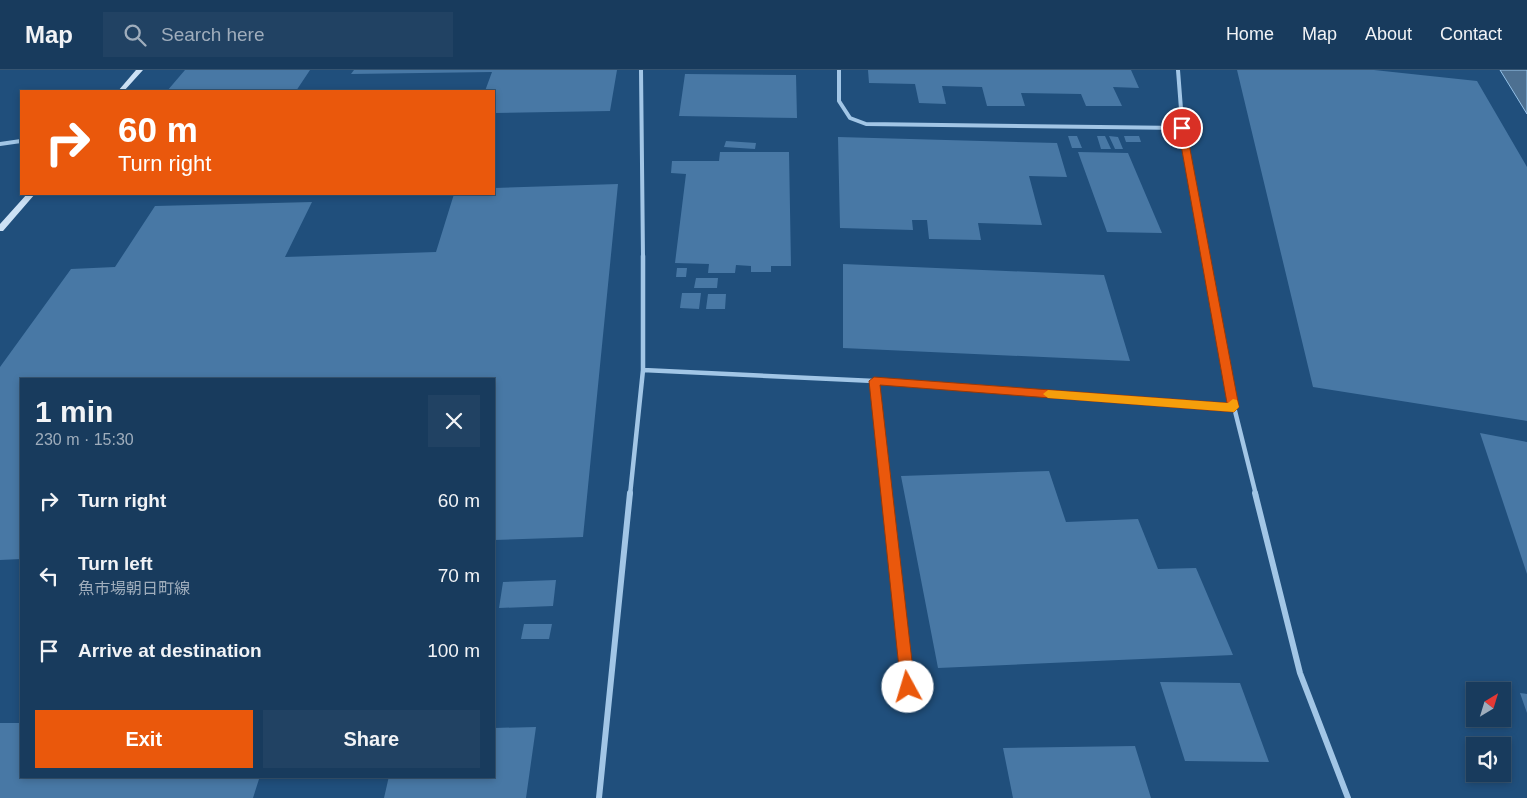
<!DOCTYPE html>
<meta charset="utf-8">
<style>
:root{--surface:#183b5d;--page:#214263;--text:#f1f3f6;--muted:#9fadbc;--line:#365572;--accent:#ea580c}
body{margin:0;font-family:Helvetica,"Noto Sans JP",sans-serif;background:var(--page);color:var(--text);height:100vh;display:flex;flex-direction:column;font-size:19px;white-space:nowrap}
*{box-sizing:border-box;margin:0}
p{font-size:16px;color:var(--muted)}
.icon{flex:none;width:28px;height:28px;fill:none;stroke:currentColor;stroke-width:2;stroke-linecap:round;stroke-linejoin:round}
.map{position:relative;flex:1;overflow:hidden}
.side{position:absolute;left:20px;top:308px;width:475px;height:400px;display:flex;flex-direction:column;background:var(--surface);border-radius:0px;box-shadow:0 2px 8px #0003,0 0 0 1px var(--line)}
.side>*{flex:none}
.guide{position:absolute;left:20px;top:20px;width:475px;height:105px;border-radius:0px;box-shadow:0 2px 8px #0003,0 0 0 1px var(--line);background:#ea580c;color:#fff;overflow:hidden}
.needle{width:32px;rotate:38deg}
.tools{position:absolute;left:1466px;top:612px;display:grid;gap:10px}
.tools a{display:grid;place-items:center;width:45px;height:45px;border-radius:0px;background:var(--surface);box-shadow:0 2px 8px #0003,0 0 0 1px var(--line);font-size:25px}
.pin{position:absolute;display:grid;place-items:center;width:42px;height:42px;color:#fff;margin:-21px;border:2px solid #fff;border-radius:50%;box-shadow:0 1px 5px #0007}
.me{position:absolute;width:55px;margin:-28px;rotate:354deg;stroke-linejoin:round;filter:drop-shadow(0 0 4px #0008)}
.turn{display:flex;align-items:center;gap:18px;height:105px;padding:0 15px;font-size:22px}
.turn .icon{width:65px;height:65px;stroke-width:2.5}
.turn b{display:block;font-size:35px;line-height:42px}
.round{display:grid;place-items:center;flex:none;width:52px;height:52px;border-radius:0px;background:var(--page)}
.headline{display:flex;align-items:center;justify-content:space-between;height:85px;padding:0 15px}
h1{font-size:30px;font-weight:700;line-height:38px}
.cta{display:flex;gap:10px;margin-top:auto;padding:10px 15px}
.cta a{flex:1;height:58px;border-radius:0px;background:var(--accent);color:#fff;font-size:20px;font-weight:700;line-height:58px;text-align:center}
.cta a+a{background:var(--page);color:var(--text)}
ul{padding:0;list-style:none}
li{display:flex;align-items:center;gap:15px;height:75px;padding:0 15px}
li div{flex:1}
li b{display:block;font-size:19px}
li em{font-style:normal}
header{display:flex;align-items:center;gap:30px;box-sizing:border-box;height:70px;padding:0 25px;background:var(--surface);border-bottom:1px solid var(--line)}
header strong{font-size:24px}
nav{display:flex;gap:28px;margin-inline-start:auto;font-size:18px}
.search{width:350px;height:45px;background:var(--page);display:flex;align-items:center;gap:12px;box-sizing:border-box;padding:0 18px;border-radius:0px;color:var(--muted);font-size:19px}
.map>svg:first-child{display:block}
</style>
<header>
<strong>Map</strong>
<div class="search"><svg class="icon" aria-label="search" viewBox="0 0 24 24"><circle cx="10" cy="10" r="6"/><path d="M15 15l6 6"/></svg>Search here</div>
<nav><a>Home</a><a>Map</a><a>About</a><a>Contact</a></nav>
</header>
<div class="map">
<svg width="1527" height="728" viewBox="0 0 1527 728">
<rect width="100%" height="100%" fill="#204f7c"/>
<path fill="#4d7091" stroke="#95c2e8" d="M1500,0H1527V44Z"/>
<path fill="#4878a5" d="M185,0H310L296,21H167Z
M354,0H617L610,41L494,43V21H485L492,2L351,4Z
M868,0H1131L1139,18L1113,17L1122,36H1086L1081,24L1021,23L1025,36H987L982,17L942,16L946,34L919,33L915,14L869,13Z
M1237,0H1374L1477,11L1527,97V351L1313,317Z
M685,4L796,5L797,48L679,46Z
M1068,66H1077L1082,78H1072Z
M1097,66H1105L1111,79H1101Z
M1109,66L1118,67L1123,79H1115Z
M1124,66H1139L1141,72H1126Z
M838,67L1057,73L1067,107L1029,106L1042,155L978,153L981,170L929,169L927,150H912L913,160L840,158Z
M726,71L756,73L755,79L724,77Z
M720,82H789L791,196H771V202H751V196L736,195L735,203H708L709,194L675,193L686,104L671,103L672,91H719Z
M1078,82L1128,83L1162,163L1107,162Z
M618,114L583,467L494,470V309H21V489L0,490V297L71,199L115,197L155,136L312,132L285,187L436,182L454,124H494V118Z
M843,194L1104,205L1130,291L843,278Z
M677,198H687L686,207H676Z
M696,208H718L717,218H694Z
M682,223H701L699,239L680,238Z
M708,224H726L725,239H706Z
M1480,363L1527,372V504Z
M1049,401L1066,452L1138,449L1158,499L1196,498L1233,585L938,598L901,406Z
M556,510L553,536L499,538L503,512Z
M524,554H552L549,569H521Z
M1160,612L1240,613L1269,692L1185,691Z
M1520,623L1527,624V643Z
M0,653H21V706H260L253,728H0Z
M536,657L526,728H384L389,706H494V658Z
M1135,676L1151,728H1013L1003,678Z"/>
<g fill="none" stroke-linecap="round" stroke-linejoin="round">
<path stroke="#a2c6e6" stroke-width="4" d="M641,0L643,187
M839,0V31L850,48L866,54L1182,58
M1178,0L1183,65L1206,187
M0,74L21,71"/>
<path stroke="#a2c6e6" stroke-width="4.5" d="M1206,186L1234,337L1256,425
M643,300L874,311L1234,337
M874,311L887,425
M630,425L643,300V186"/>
<path stroke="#a2c6e6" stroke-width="6" d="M886,423L908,617
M1255,423L1300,603L1348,728
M599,728L630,423"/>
<path fill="#cce1f5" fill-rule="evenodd" d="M136,0H143L124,21H118Z
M27,124H35L3,161H0V154Z"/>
</g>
<path fill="#ea580c" stroke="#983908" d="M1182,56L1186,58L1239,337L1234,342L880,315L915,617L913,621L908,623L903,621L901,617L869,311L874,307L1227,333L1178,58Z"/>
<path fill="#f59e0b" d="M1048,320L1228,333L1233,329L1237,330L1239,337L1234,342L1048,328L1043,324Z"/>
</svg>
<div class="tools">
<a><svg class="needle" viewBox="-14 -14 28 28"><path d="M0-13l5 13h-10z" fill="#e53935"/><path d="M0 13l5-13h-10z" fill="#9fadbc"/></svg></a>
<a><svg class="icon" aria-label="sound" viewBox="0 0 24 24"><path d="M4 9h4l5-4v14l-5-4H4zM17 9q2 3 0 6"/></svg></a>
</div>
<div class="pin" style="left:1182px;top:58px;background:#d93025"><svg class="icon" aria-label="arrive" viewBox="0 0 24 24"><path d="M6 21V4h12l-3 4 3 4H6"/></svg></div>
<svg class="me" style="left:908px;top:617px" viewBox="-20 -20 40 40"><circle r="19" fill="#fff"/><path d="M0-13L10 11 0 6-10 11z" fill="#ea580c"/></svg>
<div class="guide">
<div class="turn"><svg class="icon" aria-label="right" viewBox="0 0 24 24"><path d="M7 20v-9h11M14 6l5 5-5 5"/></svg><div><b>60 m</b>Turn right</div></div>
</div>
<section class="side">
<div class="headline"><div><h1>1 min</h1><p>230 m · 15:30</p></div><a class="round"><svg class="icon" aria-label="close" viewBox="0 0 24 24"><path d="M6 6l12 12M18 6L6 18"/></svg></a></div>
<ul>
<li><svg class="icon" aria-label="right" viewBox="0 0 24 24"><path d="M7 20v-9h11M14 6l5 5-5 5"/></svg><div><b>Turn right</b></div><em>60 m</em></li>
<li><svg class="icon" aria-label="left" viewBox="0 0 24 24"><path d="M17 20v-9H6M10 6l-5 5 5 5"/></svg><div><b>Turn left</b><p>魚市場朝日町線</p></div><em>70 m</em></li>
<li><svg class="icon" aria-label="arrive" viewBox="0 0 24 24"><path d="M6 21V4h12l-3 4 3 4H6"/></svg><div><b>Arrive at destination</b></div><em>100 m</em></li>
</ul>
<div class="cta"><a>Exit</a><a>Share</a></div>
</section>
</div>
